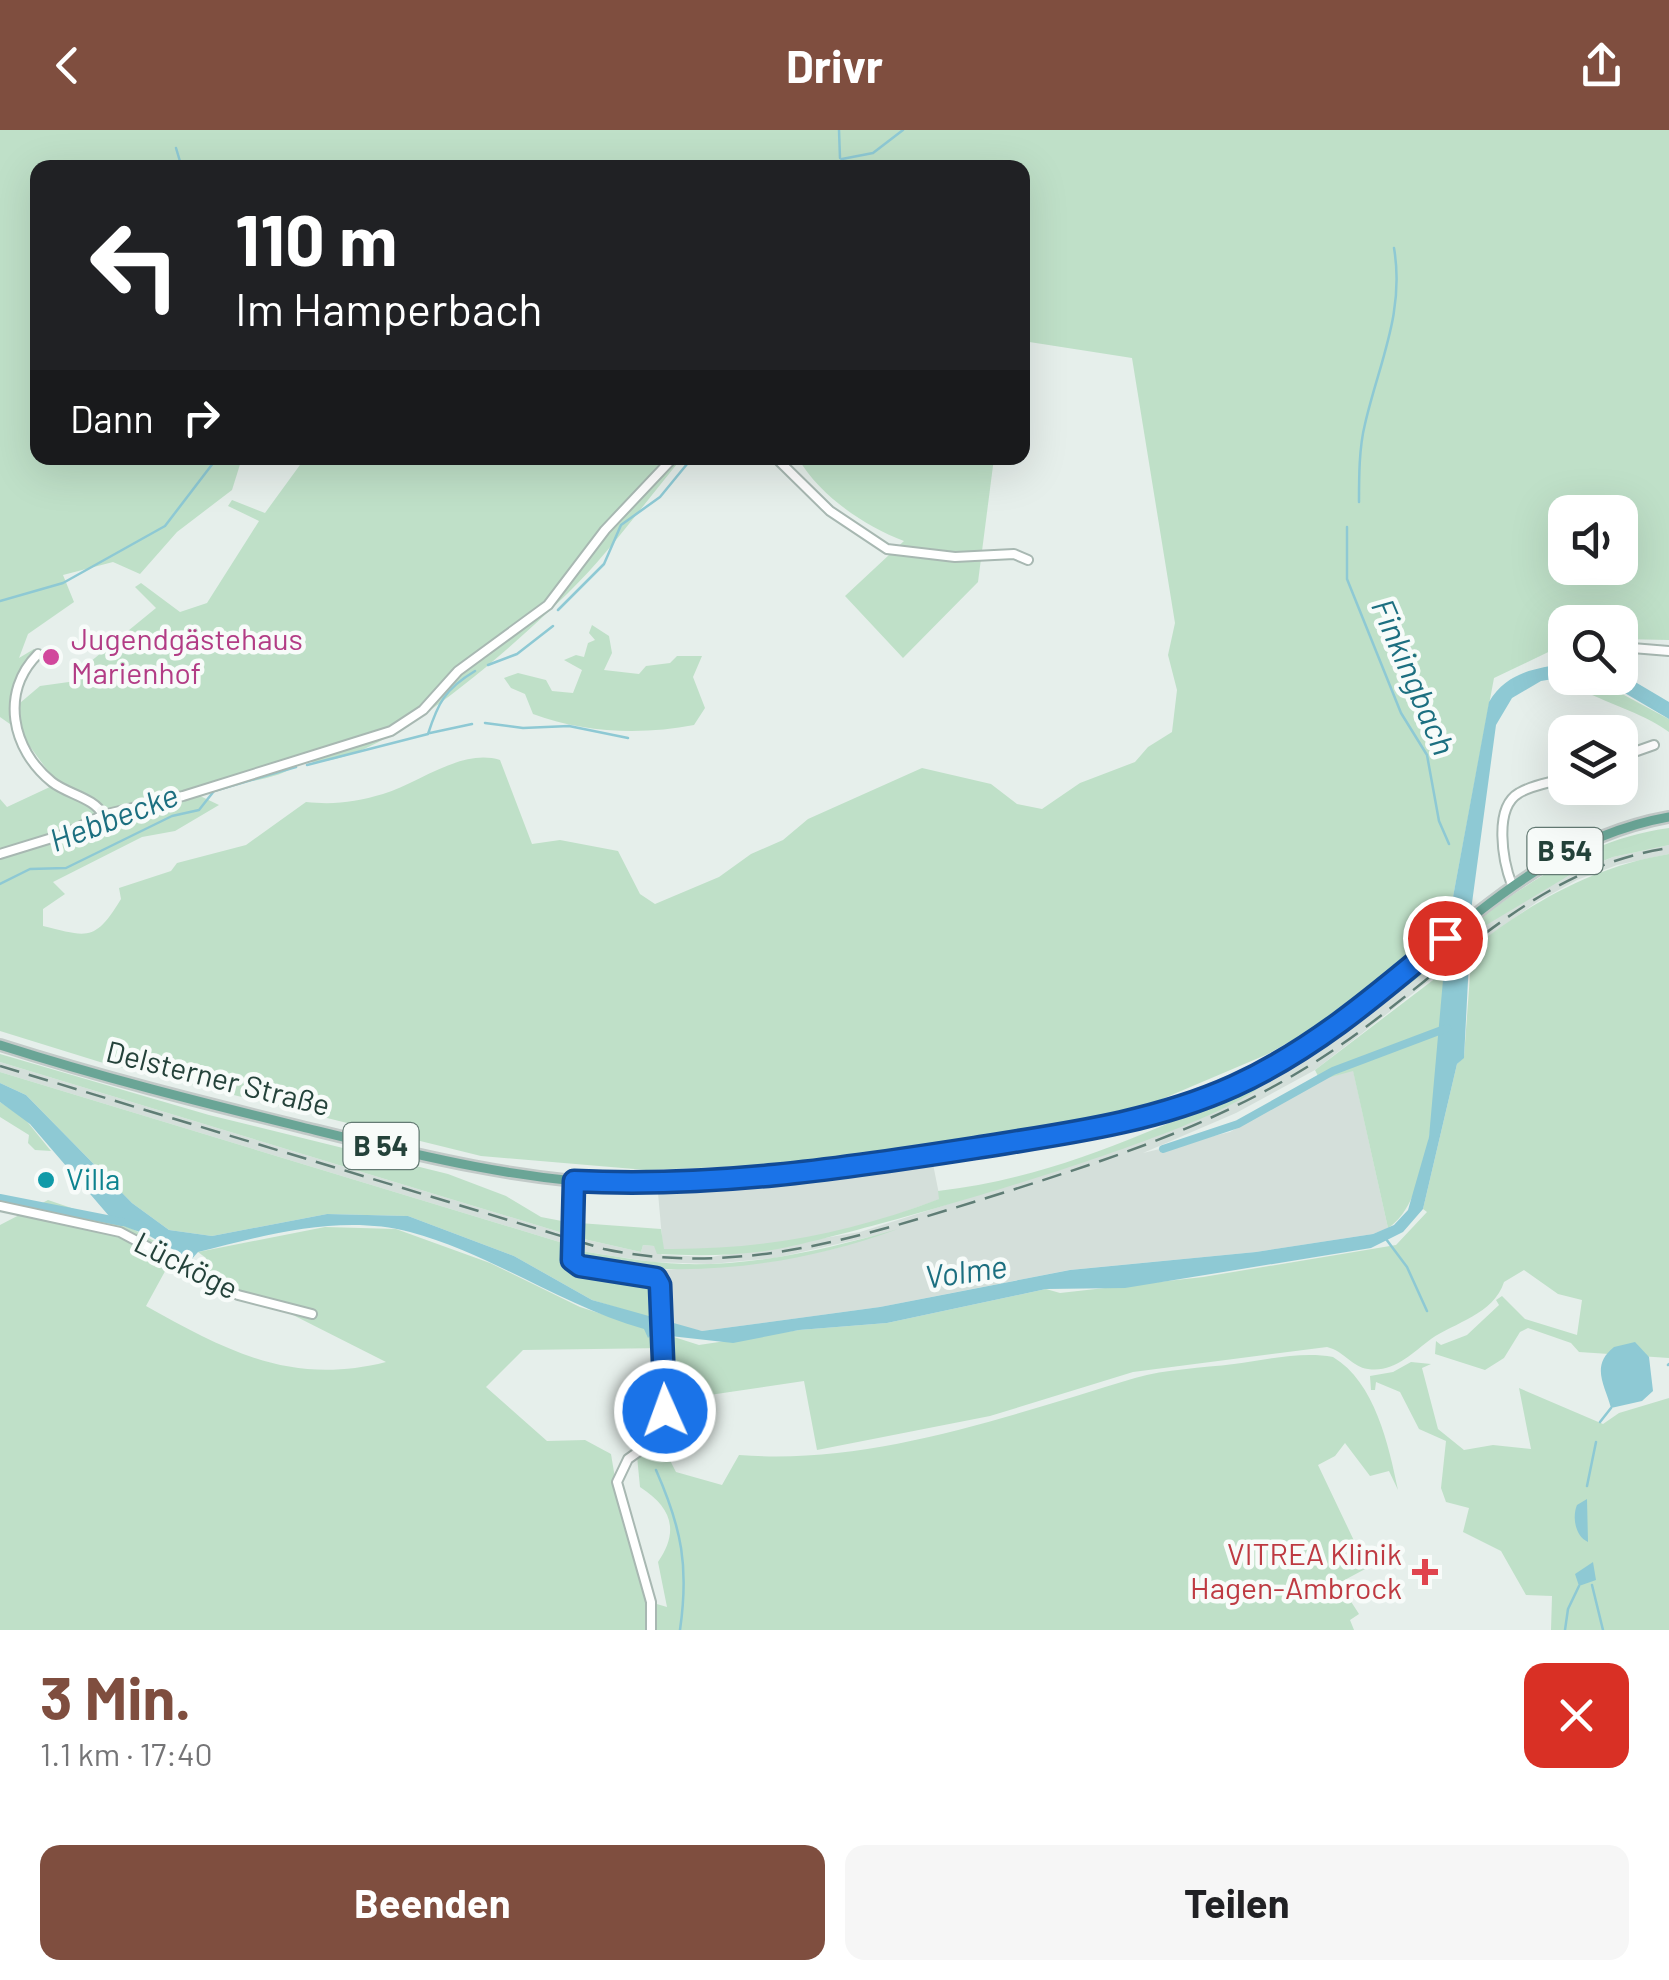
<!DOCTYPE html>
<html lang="de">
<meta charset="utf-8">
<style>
:root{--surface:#fff;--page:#f6f6f6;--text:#202124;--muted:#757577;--accent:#7f4e3f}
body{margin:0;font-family:Barlow,sans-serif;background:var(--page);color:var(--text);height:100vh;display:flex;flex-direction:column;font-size:38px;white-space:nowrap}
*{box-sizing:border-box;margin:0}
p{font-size:32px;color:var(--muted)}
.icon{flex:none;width:55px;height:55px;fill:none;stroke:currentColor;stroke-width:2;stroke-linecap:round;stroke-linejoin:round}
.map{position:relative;height:1500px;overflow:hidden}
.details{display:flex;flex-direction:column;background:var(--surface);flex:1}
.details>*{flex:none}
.guide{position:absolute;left:30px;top:30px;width:1000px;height:305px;border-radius:20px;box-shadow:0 10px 40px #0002;background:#202124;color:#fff;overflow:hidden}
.fabs{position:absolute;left:1548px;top:365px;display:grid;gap:20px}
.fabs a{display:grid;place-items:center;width:90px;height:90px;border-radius:20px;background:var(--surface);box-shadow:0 10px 40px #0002;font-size:50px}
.pin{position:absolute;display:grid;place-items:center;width:85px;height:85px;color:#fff;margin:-42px;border:5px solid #fff;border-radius:50%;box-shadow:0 2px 10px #0007}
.me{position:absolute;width:110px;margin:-55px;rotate:358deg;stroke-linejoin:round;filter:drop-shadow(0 0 8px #0008)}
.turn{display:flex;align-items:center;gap:35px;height:210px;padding:0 40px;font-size:45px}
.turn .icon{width:130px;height:130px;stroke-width:2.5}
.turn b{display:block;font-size:70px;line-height:85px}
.then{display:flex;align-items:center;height:95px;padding:0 40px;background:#0003;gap:20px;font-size:38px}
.round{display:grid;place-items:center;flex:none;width:105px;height:105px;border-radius:20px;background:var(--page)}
.headline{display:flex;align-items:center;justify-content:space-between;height:170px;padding:0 40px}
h1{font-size:60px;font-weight:700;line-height:75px;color:var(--accent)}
.button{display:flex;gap:20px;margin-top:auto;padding:20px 40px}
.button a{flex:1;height:115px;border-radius:20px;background:var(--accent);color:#fff;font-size:40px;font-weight:700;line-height:115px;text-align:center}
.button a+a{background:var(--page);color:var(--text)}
header{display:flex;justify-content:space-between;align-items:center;height:130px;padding:0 40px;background:var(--accent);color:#fff;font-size:45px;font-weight:700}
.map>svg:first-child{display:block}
</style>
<header><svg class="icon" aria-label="back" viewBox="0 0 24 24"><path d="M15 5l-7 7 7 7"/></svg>Drivr<svg class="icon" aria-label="share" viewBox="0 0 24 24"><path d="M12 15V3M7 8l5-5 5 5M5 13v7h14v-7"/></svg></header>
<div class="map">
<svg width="1669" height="1500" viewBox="0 0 1669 1500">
<rect width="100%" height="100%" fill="#e6efeb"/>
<path fill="#d4dfda" d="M1669,715V724L1617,735L1577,750L1537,772L1472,818L1473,803L1552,753L1613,727Z
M1443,826V840L1315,940L1236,983L1143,1023L1230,1002L1320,950L1353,940L1388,1098L1373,1104L1256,1122L1069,1140L880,1177L702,1201L665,1193L664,1140L775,1131L833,1119L878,1105L775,1128L711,1134L653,1132L574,1120L575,1107L641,1122L643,1115L654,1116L662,1125L711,1127L860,1102L1097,1027L1191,992L1271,950L1349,898Z
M0,932L566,1104V1114L0,942Z
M933,1034L940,1069L859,1098L747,1119H663L658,1063L781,1055Z"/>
<path fill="#bfe0c8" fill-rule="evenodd" d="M0,0H1669V510L1620,509V492H1565V514L1494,548L1448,794L1317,896L1268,924L1148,975L1077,992L822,1033L646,1040L481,1026L100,932L0,901V728L107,687L101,673L56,652L17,599L0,587ZM38,38H1022L1023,211L1132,228L1175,493L1168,525L1177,560L1172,602L1148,617L1135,632L1080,653L1042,679L1017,674L991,654L922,638L808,689L783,710L751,724L719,747L655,774L640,764L618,721L560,710L532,714L500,630C462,618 419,653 383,664C356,672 334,675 306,672L246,715L177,733L171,741L119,758L121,769C95,812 88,807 43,796V779L65,764L53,752L142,707L175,701L219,675L198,665C233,648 272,656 303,631C376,644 516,513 568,463C610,422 645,372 682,328H305L265,383L232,370L228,376L259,391L207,473L180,482L141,453L135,457L156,478L90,532L76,551L40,556L14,578C8,555 23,539 38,524L34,519L19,528L28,504L74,472L63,445L113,432L140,444L177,402L232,360L242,328H38ZM1565,382H1620V438H1565Z
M798,328H994L978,452L903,528L845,466L904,411C864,396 819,365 798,328Z
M592,495L609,506L612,523L604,540L639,544L646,536L670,533L677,526H702L693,547L705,578L694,595C643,605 583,603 533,584L525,564L511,558L504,548L518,543L546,550L552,561L573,563L582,540L564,530L576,525L584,527L588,513L595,510L589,503Z
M1575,548L1600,552L1663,586L1669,589V602C1640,581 1606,574 1575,556Z
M52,656L99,683L64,701L0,722V669L7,677Z
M1669,698V715L1613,727L1573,743L1473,803L1474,793C1534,748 1594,708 1669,698Z
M1669,724V1228L1579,1222L1571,1213L1528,1198L1520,1202L1504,1228L1485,1240L1435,1224L1436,1211L1441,1215L1467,1205L1499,1175L1496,1170L1502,1166L1525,1189L1577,1205L1582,1170L1558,1164L1524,1140L1504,1152C1494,1184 1454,1193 1431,1209C1412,1223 1394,1243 1368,1239C1352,1237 1344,1221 1327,1217L1133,1242L990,1286L817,1320L804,1251L689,1268L668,1266L665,1218L523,1220L486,1257L547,1311L585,1310L611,1324C620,1378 627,1419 650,1472L667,1477L658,1432C680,1400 671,1377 640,1357L637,1326L661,1313L676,1342L722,1355L739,1325C871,1336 1011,1285 1135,1248C1166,1239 1202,1238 1234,1234C1266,1230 1301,1221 1333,1227C1375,1252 1389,1316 1398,1360L1389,1341L1370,1346L1345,1313L1335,1326L1318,1335L1367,1438L1339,1453L1359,1484L1350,1490L1354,1500H0V1095L48,1070L133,1099L175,1123L146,1176C227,1221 291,1256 386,1232L289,1183L181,1147L206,1128L198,1122L325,1097L396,1099L490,1133L580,1177L699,1215L799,1200L887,1193L1046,1159L1060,1163L1203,1147L1396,1115L1427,1082L1423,1079L1457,934L1464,927L1472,818C1534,771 1592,737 1669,724Z
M1444,819L1443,826L1430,839L1318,920Z
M1445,841C1438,900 1440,1067 1388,1098L1353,941L1320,950L1315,940Z
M0,924L209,985L448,1044L506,1066L541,1087L567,1092L566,1104L0,932Z
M0,942L566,1114L561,1123L574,1141L642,1151L655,1160L658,1190L592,1170L514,1126L408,1086L327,1084L212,1106L169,1100L132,1073L26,965L0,953Z
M1270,947C1239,997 853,1105 778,1119C738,1126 698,1126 657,1124L654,1116L643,1115L641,1122L575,1107L579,1093L661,1099L664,1119C762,1120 847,1104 939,1069L938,1061C1055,1048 1165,996 1270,947Z
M0,972L25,989L51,1021L35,1020L28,1013L29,1005L0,987Z
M898,1099C797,1136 683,1151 578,1129L574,1120C610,1125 646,1133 683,1134C756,1136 828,1119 898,1099Z
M1411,1232L1431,1234L1422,1238L1438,1299L1464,1320L1493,1315L1531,1319L1519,1258L1603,1294L1619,1283L1669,1268V1500H1551L1552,1466L1526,1465L1501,1421L1463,1402L1469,1378L1446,1372L1441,1358L1446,1311L1419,1299L1400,1262L1376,1252L1375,1260H1371L1370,1246L1393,1242Z"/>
<path fill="#8ec9d4" d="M1565,534V547L1541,551L1512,568L1496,595L1472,773L1464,928L1457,934L1423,1079L1403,1102L1371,1118L1125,1158L1046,1159L887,1193L799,1200L733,1213L652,1204L648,1208L644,1199C562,1176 492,1124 410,1102C341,1084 265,1105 198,1122L191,1130L148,1105L115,1093L30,994L0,972V953L26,965L132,1073L169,1100L212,1106L327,1084L408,1086L514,1126L592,1170L702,1201L880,1177L1070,1140L1256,1122L1373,1104L1394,1095L1408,1080L1429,1007L1448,794L1489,572C1506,543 1534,538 1565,534Z
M1620,543L1669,572V589L1623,562L1579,548H1620Z
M1635,1212L1649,1227L1653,1261L1642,1271L1611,1278C1605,1255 1590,1236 1614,1217Z
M1587,1369L1588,1412C1575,1406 1572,1387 1577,1375Z
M1593,1432L1596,1450L1579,1456L1575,1444Z"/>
<path fill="#e6efeb" d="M1473,803L1472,818L1443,840V826Z"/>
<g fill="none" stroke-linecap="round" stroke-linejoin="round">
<path stroke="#8ec9d4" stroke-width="2.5" d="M839,0L840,28
M176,18L182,38
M838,38L842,29L873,23L903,0
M1359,372C1359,347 1359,318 1365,294C1379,233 1405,182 1394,118
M1347,397V449L1401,583L1427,625L1439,691L1449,714
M0,471L63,453L165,396L217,328
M558,480L604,434L621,395L660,367L692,328
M488,535L517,524L553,496
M485,593L523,598L569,596L628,608
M430,603L472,594
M307,635L428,604C438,573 445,559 475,541
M0,754L30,739L66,738L172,686L199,680L214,661L296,637
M1386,1109L1407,1137L1427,1181
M1668,1235L1669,1234
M1600,1292L1611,1278
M656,1340C682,1399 689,1437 680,1500
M1587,1356L1596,1312
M1592,1455L1603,1500
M1565,1500L1568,1479L1579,1456"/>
<path stroke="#8ec9d4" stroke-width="8" d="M1163,1019L1238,994L1333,941L1447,898
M0,1068L122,1092"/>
<defs>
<path id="minor" d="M776,328L830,381L887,419L955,427L1014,424L1028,430
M1620,517L1669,521
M38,524C0,562 11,619 52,652C67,664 95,668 103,685
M1620,627L1654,615
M0,724L65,704L103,685L183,666L391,601L423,580L458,541L548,475L605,400L673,328
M1512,755C1503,732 1493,678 1519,663C1532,655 1550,653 1565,648
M574,1051L571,1130L580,1136L656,1148L661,1161L666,1302L628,1329L617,1352L651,1472V1500
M0,1076L120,1102L238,1165L312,1184"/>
<path id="major" d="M0,915C100,947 200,972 302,997C412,1024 521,1052 636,1055C749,1058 861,1036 973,1018C1076,1002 1179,986 1273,937C1413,863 1505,716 1669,687"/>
</defs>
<use href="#minor" stroke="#a8b8b2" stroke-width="12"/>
<use href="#major" stroke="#c2cac8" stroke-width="14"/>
<use href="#minor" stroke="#fff" stroke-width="8"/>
<use href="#major" stroke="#6aa596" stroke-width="9"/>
<path stroke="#5f7d75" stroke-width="2.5" stroke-dasharray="20 10" stroke-linecap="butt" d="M0,936L604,1119C740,1148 867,1105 996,1065C1114,1028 1225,992 1329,923C1440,850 1531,738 1669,718"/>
</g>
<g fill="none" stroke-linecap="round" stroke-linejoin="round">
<defs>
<path id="route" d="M665,1281L660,1155L656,1148L580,1136L572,1130L574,1051C711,1058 840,1039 975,1018C1062,1004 1152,993 1234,956C1313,920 1378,864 1445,808"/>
</defs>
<use href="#route" stroke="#114b97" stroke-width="25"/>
<use href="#route" stroke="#1a73e8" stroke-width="18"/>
</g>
<circle fill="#d1479c" stroke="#f7fbf9" stroke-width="4" cx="51" cy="527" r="10"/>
<circle fill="#0f9aa8" stroke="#f7fbf9" stroke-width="4" cx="46" cy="1050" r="10"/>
<path fill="#e0444e" stroke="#f7fbf9" stroke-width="4" d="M1420 1427h10v10h10v10h-10v10h-10v-10h-10v-10h10z"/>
<g text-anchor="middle" stroke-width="9" stroke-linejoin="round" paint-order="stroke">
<g fill="#f7fbf9" stroke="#637a73" stroke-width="2.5">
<rect x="1527.5" y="698" width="75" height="46" rx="8"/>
<rect x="343.5" y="993" width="75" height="46" rx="8"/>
</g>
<g font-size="28" font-weight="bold" fill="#24423a">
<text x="1565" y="731">B 54</text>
<text x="381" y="1026">B 54</text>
</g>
<g font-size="30" fill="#b23c85" stroke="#f7fbf9" text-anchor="start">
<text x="71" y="520">Jugendgästehaus<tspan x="71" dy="34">Marienhof</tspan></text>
</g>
<g font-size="30" fill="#24423a" stroke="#f7fbf9">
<text transform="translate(218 949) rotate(14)" y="10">Delsterner Straße</text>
<text transform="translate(186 1136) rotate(27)" y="10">Lücköge</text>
</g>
<g font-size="30" fill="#0d838f" stroke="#f7fbf9" text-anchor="start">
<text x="66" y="1060">Villa</text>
</g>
<g font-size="30" fill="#be3a42" stroke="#f7fbf9" text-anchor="end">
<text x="1402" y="1435">VITREA Klinik<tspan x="1402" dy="34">Hagen-Ambrock</tspan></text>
</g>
<g font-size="32" font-style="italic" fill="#1c6f80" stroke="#f7fbf9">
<text transform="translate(1413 547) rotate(67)" y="11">Finkingbach</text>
<text transform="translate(114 688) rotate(-21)" y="11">Hebbecke</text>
<text transform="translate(966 1142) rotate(-8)" y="11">Volme</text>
</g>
</g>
</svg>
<div class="fabs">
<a><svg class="icon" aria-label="sound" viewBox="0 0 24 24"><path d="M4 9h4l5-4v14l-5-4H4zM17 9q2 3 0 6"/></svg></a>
<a><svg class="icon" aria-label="search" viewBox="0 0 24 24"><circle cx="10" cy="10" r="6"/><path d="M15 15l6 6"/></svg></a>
<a><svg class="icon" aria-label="layers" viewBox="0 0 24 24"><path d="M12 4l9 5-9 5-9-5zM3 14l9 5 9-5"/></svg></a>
</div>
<div class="pin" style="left:1445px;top:808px;background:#d93025"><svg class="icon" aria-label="arrive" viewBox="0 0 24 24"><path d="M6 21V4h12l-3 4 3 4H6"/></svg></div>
<svg class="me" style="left:665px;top:1281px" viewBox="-20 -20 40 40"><circle r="17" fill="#1a73e8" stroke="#fff" stroke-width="3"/><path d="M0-11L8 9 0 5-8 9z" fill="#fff"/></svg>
<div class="guide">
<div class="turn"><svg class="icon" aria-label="left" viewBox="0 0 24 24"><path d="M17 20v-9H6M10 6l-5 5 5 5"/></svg><div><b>110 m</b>Im Hamperbach</div></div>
<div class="then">Dann<svg class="icon" aria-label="right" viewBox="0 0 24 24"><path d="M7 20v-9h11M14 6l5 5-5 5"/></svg></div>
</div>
</div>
<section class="details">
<div class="headline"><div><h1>3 Min.</h1><p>1.1 km · 17:40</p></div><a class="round" style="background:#d93025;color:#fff"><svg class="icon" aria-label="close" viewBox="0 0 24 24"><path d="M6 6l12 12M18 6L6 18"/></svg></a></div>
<div class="button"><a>Beenden</a><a>Teilen</a></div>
</section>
